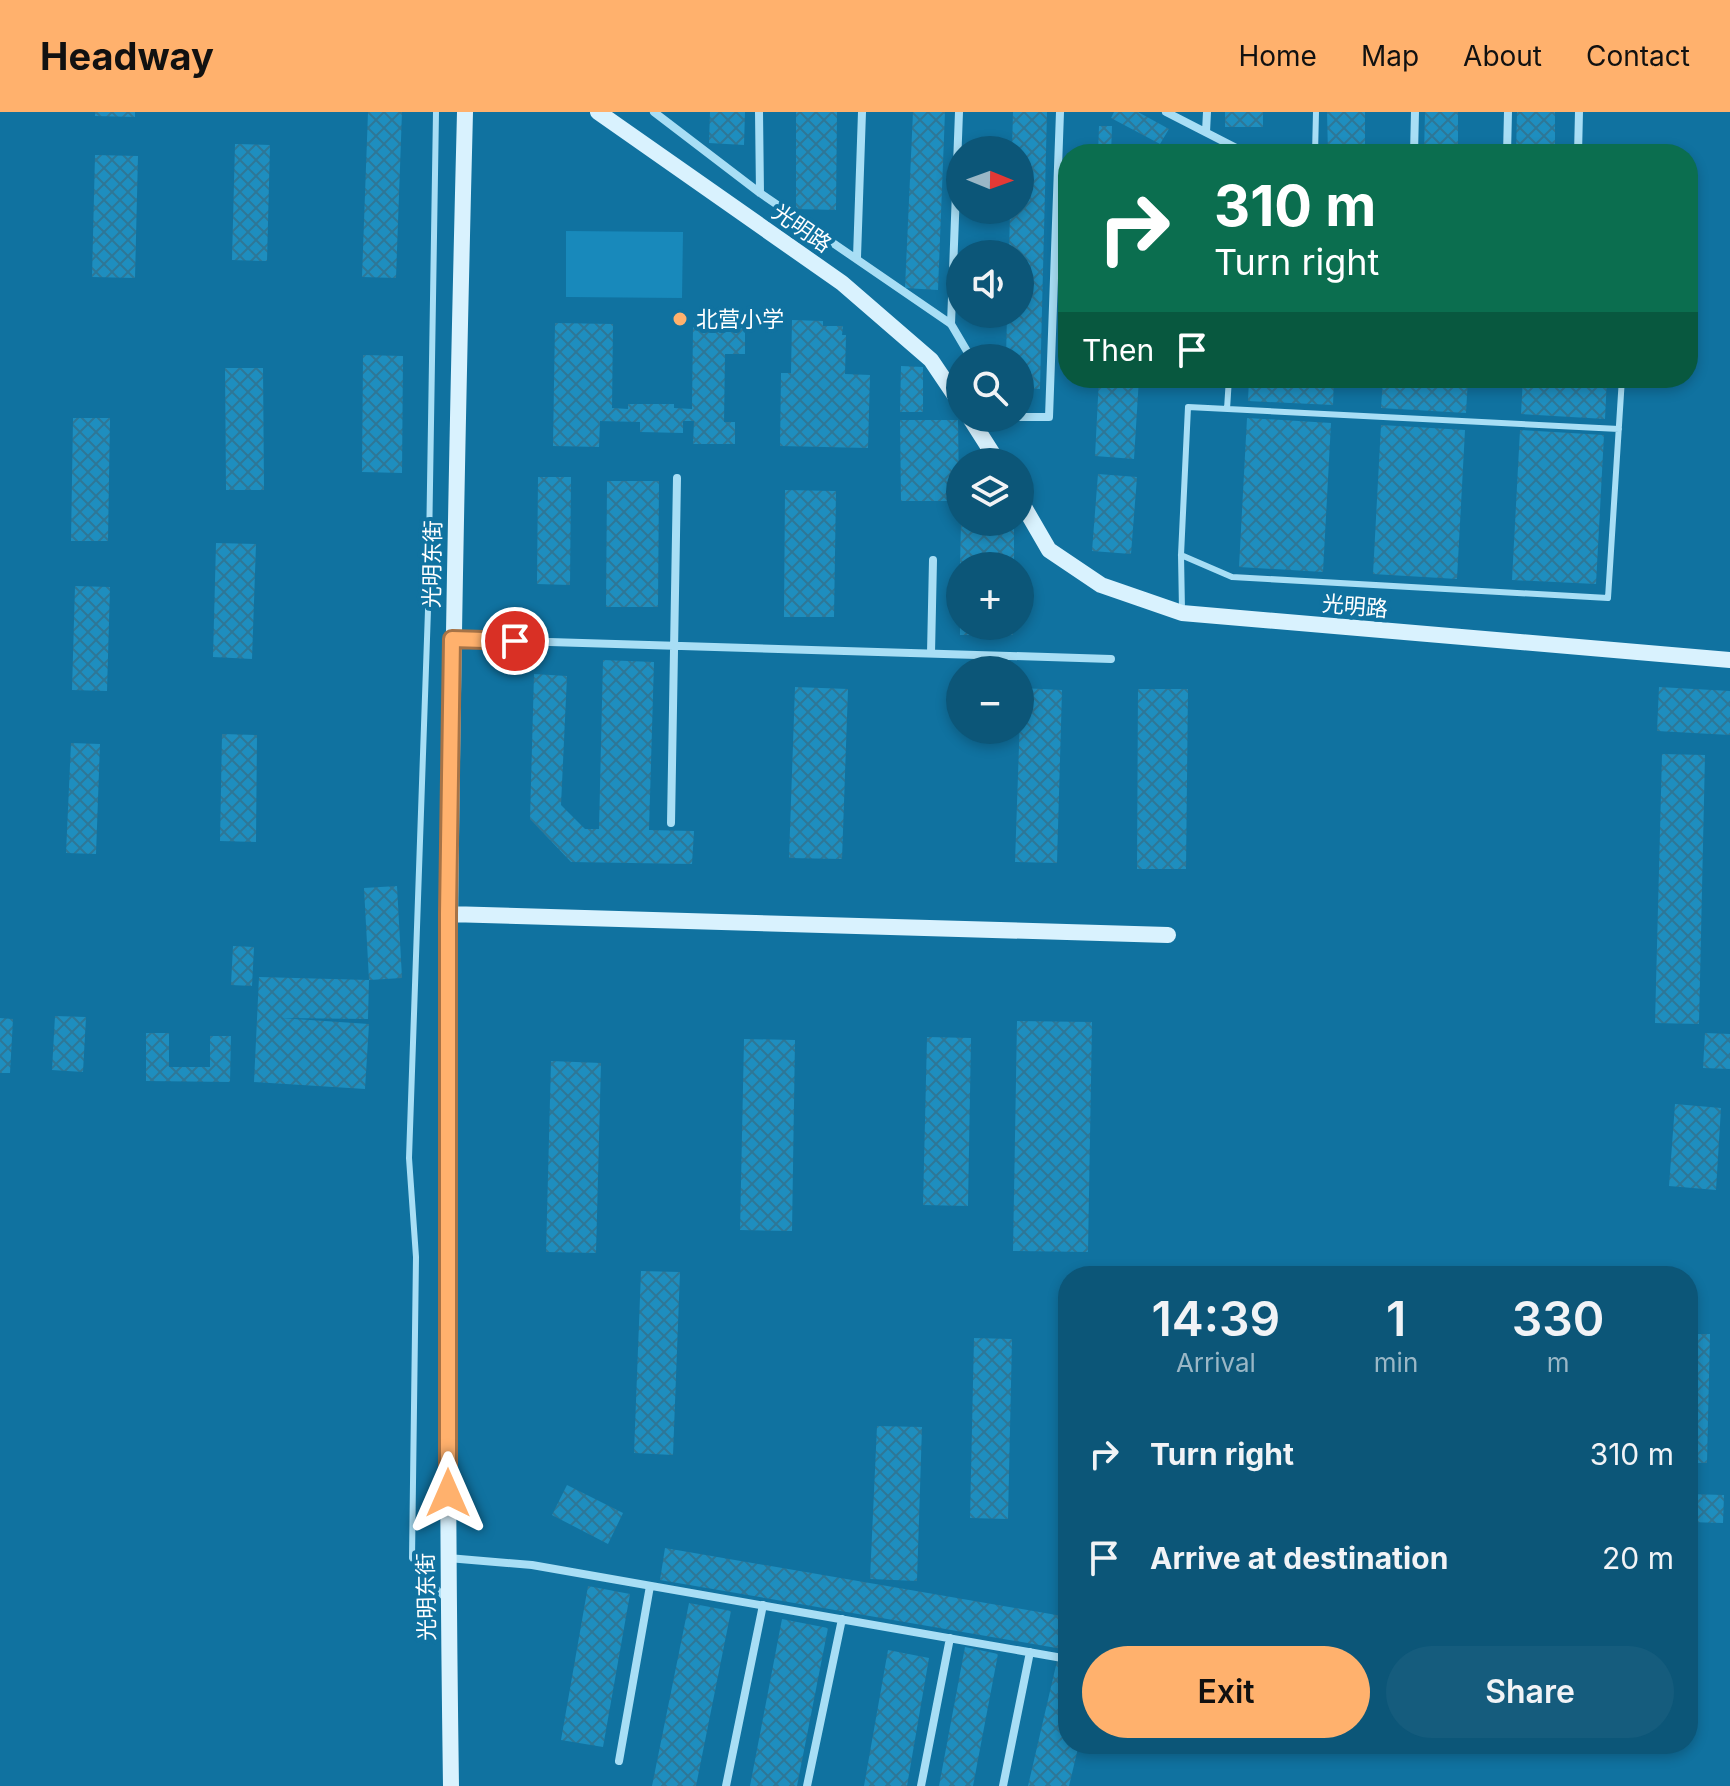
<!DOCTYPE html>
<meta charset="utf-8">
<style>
:root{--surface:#0c5678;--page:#155c7d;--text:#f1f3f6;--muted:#9ab7c6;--accent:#ffb16d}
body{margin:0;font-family:Inter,"Noto Sans SC",sans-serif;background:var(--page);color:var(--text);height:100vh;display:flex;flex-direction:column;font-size:30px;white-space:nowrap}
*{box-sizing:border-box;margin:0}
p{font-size:26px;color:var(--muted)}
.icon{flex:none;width:44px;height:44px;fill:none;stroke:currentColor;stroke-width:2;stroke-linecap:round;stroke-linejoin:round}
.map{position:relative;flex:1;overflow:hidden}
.sheet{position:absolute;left:1058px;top:1154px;width:640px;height:488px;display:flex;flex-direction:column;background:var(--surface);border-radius:32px;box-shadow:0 4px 12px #0003}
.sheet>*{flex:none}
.top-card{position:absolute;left:1058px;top:32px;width:640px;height:244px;border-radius:32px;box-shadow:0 4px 12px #0003;background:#0b6e4f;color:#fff;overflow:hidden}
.needle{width:52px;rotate:91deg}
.controls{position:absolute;left:946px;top:24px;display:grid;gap:16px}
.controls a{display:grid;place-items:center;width:88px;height:88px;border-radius:50%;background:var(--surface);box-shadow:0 4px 12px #0003;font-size:40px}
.pin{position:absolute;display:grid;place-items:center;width:68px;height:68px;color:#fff;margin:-34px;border:4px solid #fff;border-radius:50%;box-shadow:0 2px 8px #0007}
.me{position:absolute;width:88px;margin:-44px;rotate:0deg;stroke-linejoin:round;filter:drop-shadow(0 0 6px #0008)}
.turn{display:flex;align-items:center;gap:28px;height:168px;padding:0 24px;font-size:36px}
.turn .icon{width:104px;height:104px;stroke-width:2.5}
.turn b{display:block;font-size:56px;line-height:68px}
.then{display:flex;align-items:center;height:76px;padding:0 24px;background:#0003;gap:16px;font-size:30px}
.eta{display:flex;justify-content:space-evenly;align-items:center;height:136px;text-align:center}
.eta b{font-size:48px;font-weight:600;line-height:56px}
.button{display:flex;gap:16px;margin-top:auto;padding:16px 24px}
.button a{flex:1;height:92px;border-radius:48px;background:var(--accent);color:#111;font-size:32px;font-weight:600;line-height:92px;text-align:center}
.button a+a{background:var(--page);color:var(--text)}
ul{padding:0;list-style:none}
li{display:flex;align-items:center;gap:24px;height:104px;padding:0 24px}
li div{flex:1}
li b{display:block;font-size:30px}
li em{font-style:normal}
header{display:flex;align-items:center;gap:48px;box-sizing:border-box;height:112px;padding:0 40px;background:var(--accent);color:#111}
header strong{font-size:38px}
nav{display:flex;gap:44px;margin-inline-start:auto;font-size:28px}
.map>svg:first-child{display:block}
</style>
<header>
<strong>Headway</strong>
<nav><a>Home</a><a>Map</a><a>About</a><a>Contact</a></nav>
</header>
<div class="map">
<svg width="1730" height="1674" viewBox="0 0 1730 1674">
<defs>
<pattern id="building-cross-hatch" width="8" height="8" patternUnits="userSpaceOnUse" patternTransform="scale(2)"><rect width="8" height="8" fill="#1e8ebf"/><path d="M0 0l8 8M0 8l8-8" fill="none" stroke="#2e7797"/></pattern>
</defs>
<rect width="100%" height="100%" fill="#1072a0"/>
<path fill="#1889bb" d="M566,119L683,120L682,186L566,185Z"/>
<path fill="url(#building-cross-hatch)" d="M95,0H135V5L95,4Z
M368,0H402L396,166L362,165Z
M710,0H745L744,33L709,31Z
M796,0H837L836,98L796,97Z
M913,0H945L938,178L905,176Z
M1013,0H1047L1040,277L1020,276V246H1006L1007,202H1020V142H1009L1010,98H1020V38H1012Z
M1114,0H1138L1169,17L1160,32L1111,6Z
M1225,0H1263V15H1225Z
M1327,0H1365V42H1328Z
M1425,0H1458V42H1424Z
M1517,0H1555V42H1516Z
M1099,14H1112L1111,42H1098Z
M235,32L270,33L267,149L232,148Z
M1128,34L1224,40V42H1128Z
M95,43L138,44L135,166L92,165Z
M792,208L823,209V214H843L842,223H846L845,262L870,263L868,336L780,334L781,261H791Z
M555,211L613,212L612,296L628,297V292H674V296L692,297L693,215L745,216V242H725L724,310H735V332H693L694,309H683V321L640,320V310L600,309L599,335L553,334Z
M363,243L403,244L402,361L362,360Z
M901,254L923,255V300H900Z
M225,256H263L264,378H226Z
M1099,266H1139L1134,347L1095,344Z
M1249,266H1334L1333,293L1248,289Z
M1383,266H1468L1466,301L1381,296Z
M1523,266H1607L1605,307L1521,302Z
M73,306H110L108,429H71Z
M1247,306L1331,311L1323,460L1239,455Z
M900,308H958L959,389H901Z
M1381,313L1465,318L1457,467L1373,462Z
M1520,318L1604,323L1596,472L1512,468Z
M1098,362L1137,365L1131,442L1092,439Z
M538,365H571L570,473L537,472Z
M607,369H659L658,495H606Z
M785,378L836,379L834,505H784Z
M961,410H1014V454H960Z
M216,431L256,432L252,547L213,545Z
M75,474L110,475L107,579L72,578Z
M960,514H1013V523H960Z
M603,548L654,550L649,718L694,719L692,752L571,750L530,707L534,562L567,564L561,693L585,717H599Z
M795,575L848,577L842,747L789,746Z
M1659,575L1730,579V623L1657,619Z
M1021,576L1062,578L1057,751L1015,750Z
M1138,577H1188L1186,757H1137Z
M222,622L257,623L256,730L220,729Z
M71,631L100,632L96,742L66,741Z
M1662,642L1705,643L1699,912L1655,911Z
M397,774L402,866L369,868L364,776Z
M233,834L254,835L252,874L231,873Z
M259,865L369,868L368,907L280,906L369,912L365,977L254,970Z
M55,904L86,905L83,960L52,958Z
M0,906L13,907L10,961H0Z
M1017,909L1092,910L1088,1140L1013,1139Z
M146,921H169V955H210V924H231L230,970L146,969Z
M1705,921L1730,922V957L1703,956Z
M927,925L971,926L968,1094L923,1093Z
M744,927L795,928L792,1119L740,1118Z
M551,949L601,951L596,1141L546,1140Z
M1675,992L1721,996L1716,1078L1669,1074Z
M641,1159L680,1160L673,1343L634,1341Z
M1688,1222H1710L1707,1351H1688Z
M974,1226L1012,1227L1008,1407L970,1406Z
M877,1314L922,1315L917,1469L870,1467Z
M567,1373L623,1401L608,1432L552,1403Z
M1688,1382L1724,1383L1723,1411L1688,1410Z
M665,1436L1068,1505V1538L660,1468Z
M588,1474L630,1482L603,1635L561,1628Z
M689,1491L731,1499L696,1674H652Z
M782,1507L828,1516L797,1674H750Z
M965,1535L998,1542L973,1674H939Z
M888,1538L929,1546L907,1674H864Z
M1057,1549L1068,1551V1632H1079L1069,1674H1028Z"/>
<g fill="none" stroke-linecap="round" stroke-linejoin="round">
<path stroke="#a8def5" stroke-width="6" d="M436,0L428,498L409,1046L416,1145L412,1446L446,1488
M1315,42L1316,0
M1227,297L1229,266
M1181,443L1232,465L1608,486L1622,266
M1182,498L1181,443L1188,295L1619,317"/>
<path stroke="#a8def5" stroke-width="8" d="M654,0L760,81L951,212L971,246
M759,0L760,81
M1166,0L1248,42
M1206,20L1207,0
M1414,42L1415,0
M1507,42L1508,0
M1578,42L1579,0
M857,145L862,0
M951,212L959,0
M1020,305H1049L1060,0
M453,527L1111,547
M931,541L933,448
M671,711L677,366
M448,1446L532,1453L1068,1547
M619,1649L650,1474
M726,1674L763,1493
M807,1674L842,1507
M921,1674L950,1526
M1003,1674L1030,1540"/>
<path stroke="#d9f2fe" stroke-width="16" d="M598,0L842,171L931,248L960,291
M970,306L998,350
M1020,388L1049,438L1101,473L1182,501L1730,548
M448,802L1168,823
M451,1674C443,1116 451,558 465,0"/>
</g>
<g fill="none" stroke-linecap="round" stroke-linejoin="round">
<defs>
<path id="route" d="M448,1381V802L452,527L515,529"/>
</defs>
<use href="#route" stroke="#a67347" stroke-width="20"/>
<use href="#route" stroke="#ffb16d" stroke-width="14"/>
</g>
<circle fill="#ffb16d" stroke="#1072a0" stroke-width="3" cx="680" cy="207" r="8"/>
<g text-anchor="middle" stroke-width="8" stroke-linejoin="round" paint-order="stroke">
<g font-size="22" fill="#fff" stroke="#1072a0">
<text transform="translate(802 116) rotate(35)" y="8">光明路</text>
<text transform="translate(432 452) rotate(-89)" y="8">光明东街</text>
<text transform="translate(1355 494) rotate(5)" y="8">光明路</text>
<text transform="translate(426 1485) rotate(-91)" y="8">光明东街</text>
</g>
<g font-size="22" fill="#fff" stroke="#1072a0" text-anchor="start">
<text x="696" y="215">北营小学</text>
</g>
</g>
</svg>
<div class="controls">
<a><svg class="needle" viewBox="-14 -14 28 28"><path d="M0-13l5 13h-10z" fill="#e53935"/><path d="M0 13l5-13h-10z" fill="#9ab7c6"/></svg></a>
<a><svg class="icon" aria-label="sound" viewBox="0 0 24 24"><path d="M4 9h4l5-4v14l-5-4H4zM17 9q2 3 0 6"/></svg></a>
<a><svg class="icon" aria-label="search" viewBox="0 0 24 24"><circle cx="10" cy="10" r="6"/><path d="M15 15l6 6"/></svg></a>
<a><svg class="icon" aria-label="layers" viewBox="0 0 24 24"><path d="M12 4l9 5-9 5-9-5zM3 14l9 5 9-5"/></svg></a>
<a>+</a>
<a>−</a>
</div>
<div class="pin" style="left:515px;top:529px;background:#d93025"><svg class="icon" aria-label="arrive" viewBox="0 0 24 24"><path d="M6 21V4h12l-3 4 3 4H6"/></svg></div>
<svg class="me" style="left:448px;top:1381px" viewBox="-20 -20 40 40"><path d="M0-17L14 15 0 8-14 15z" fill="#ffb16d" stroke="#fff" stroke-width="4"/></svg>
<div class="top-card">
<div class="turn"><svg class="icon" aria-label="right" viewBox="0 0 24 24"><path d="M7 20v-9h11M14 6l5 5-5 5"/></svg><div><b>310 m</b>Turn right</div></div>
<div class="then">Then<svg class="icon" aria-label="arrive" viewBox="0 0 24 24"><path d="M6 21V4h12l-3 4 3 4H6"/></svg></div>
</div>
<section class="sheet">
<div class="eta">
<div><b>14:39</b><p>Arrival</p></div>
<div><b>1</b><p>min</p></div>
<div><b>330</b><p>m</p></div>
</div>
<ul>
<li><svg class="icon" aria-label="right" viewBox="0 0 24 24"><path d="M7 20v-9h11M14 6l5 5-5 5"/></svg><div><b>Turn right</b></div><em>310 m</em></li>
<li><svg class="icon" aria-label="arrive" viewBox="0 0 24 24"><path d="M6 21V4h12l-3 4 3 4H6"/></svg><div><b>Arrive at destination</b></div><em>20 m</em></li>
</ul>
<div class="button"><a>Exit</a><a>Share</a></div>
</section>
</div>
